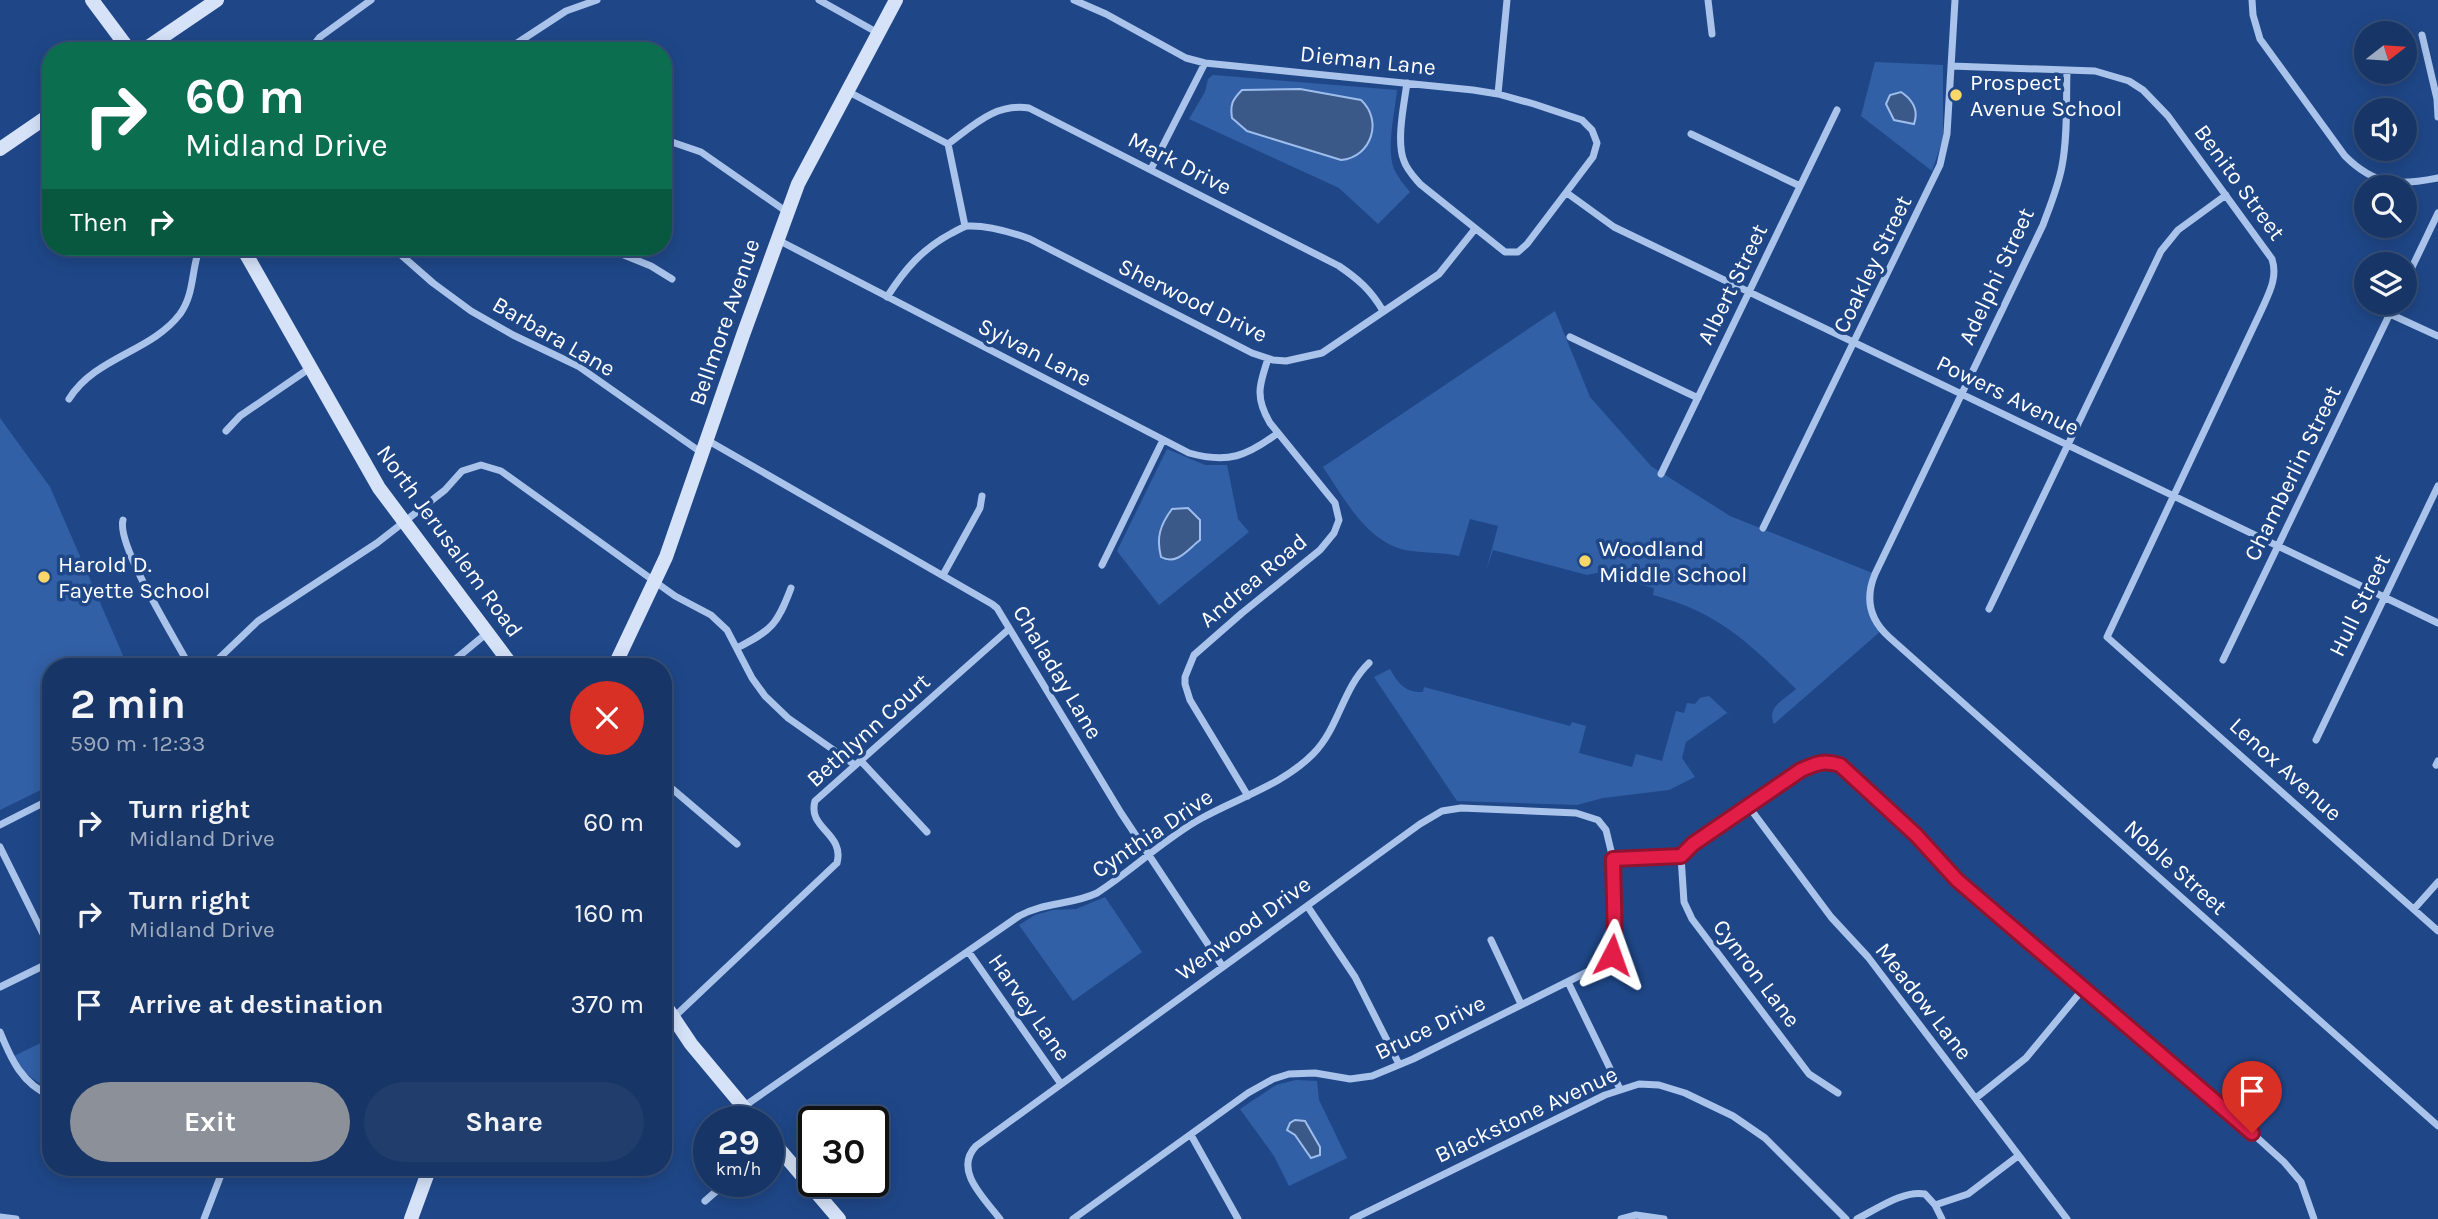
<!DOCTYPE html>
<meta charset="utf-8">
<style>
:root{--surface:#173566;--page:#203d6c;--text:#f1f3f6;--muted:#9eabbf;--line:#36507a;--accent:#8c9099}
body{margin:0;font-family:Karla,sans-serif;background:var(--page);color:var(--text);height:100vh;display:flex;flex-direction:column;font-size:26px;white-space:nowrap}
*{box-sizing:border-box;margin:0}
p{font-size:23px;color:var(--muted)}
.icon{flex:none;width:38px;height:38px;fill:none;stroke:currentColor;stroke-width:2;stroke-linecap:round;stroke-linejoin:round}
.map{position:relative;flex:1;overflow:hidden}
.sheet{position:absolute;left:42px;top:658px;width:630px;height:518px;display:flex;flex-direction:column;background:var(--surface);border-radius:28px;box-shadow:0 4px 18px #0003,0 0 0 2px var(--line)}
.sheet>*{flex:none}
.hud{position:absolute;left:42px;top:42px;width:630px;height:214px;border-radius:28px;box-shadow:0 4px 18px #0003,0 0 0 2px var(--line);background:#0b6e4f;color:#fff;overflow:hidden}
.needle{width:46px;rotate:73deg}
.controls{position:absolute;left:2354px;top:21px;display:grid;gap:14px}
.controls a{display:grid;place-items:center;width:63px;height:63px;border-radius:50%;background:var(--surface);box-shadow:0 4px 18px #0003,0 0 0 2px var(--line);font-size:35px}
.speed{position:absolute;left:693px;top:1106px;display:flex;gap:14px;font-size:35px;font-weight:700;text-align:center}
.speed>*{display:grid;place-content:center;width:91px;height:91px;border-radius:50%;background:var(--surface);box-shadow:0 4px 18px #0003,0 0 0 2px var(--line);line-height:1}
.speed small{font-size:18px;font-weight:400}
.speed .limit{border:4px solid #111;border-radius:10px;background:#fff;color:#111}
.pin{position:absolute;display:grid;place-items:center;width:60px;height:60px;color:#fff;margin:-72px -30px;border-radius:50% 50% 50% 0;rotate:-45deg;box-shadow:0 0 7px #0007}
.pin .icon{rotate:45deg}
.me{position:absolute;width:77px;margin:-38px;rotate:4deg;stroke-linejoin:round;filter:drop-shadow(0 0 5px #0008)}
.turn{display:flex;align-items:center;gap:24px;height:147px;padding:0 28px;font-size:32px}
.turn .icon{width:91px;height:91px;stroke-width:2.5}
.turn b{display:block;font-size:49px;line-height:60px}
.then{display:flex;align-items:center;height:66px;padding:0 28px;background:#0003;gap:14px;font-size:26px}
.round{display:grid;place-items:center;flex:none;width:74px;height:74px;border-radius:37px;background:var(--page)}
.headline{display:flex;align-items:center;justify-content:space-between;height:119px;padding:0 28px}
h1{font-size:42px;font-weight:700;line-height:52px}
.cta{display:flex;gap:14px;margin-top:auto;padding:14px 28px}
.cta a{flex:1;height:80px;border-radius:42px;background:var(--accent);color:#fff;font-size:28px;font-weight:700;line-height:80px;text-align:center}
.cta a+a{background:var(--page);color:var(--text)}
ul{padding:0;list-style:none}
li{display:flex;align-items:center;gap:21px;height:91px;padding:0 28px}
li div{flex:1}
li b{display:block;font-size:26px}
li em{font-style:normal}
.map>svg:first-child{display:block}
</style>
<div class="map">
<svg width="2438" height="1219" viewBox="0 0 2438 1219">
<rect width="100%" height="100%" fill="#1f4788"/>
<path fill="#3260a6" d="M1875,62L1943,65V139L1932,171L1861,116Z
M1213,75L1397,90C1395,111 1386,149 1394,169C1398,177 1404,185 1410,192L1378,224L1339,188L1189,119L1205,92L1208,79Z
M1555,311L1590,397L1651,466L1730,516L1875,574L1869,596L1882,630L1774,724C1766,707 1785,699 1796,689C1749,643 1718,612 1653,595L1654,588L1596,573L1587,575L1493,550L1486,571L1498,526L1470,519L1459,556C1441,552 1423,553 1405,550C1366,541 1344,498 1323,467Z
M0,418L50,487L128,667H51V785L0,810Z
M1167,449L1205,465H1227L1238,519L1249,532L1159,605L1117,551Z
M1390,669C1398,683 1405,693 1423,692L1424,687L1570,726L1572,722L1586,726L1579,753L1632,767L1636,754L1662,761L1676,711L1684,713L1687,703L1695,704L1700,698L1709,696L1734,719L1727,713L1686,742L1682,758L1695,777L1669,790L1603,798L1577,805L1457,801L1374,677Z
M1105,897L1142,952L1073,1001L1019,925L1035,915L1053,910L1076,909Z
M51,1038V1091L26,1074L14,1056Z
M1296,1080L1317,1081L1319,1100L1347,1158L1289,1186L1274,1156L1240,1109L1276,1085Z"/>
<path fill="#3b5988" stroke="#9dbdec" stroke-width="2" d="M1300,89L1361,100C1383,120 1372,157 1341,160L1247,131L1232,118C1230,105 1232,100 1242,90Z
M1901,92C1913,100 1919,110 1914,124L1894,120L1886,104L1890,95Z
M1188,508L1200,520V540C1188,549 1177,566 1161,557C1156,538 1160,525 1172,509Z
M1295,1120L1305,1121L1320,1147V1155L1311,1158L1295,1135L1287,1130L1290,1123Z"/>
<g fill="none" stroke-linecap="round" stroke-linejoin="round">
<path stroke="#a9c3eb" stroke-width="7" d="M819,0L878,33
M1074,0L1106,14L1186,58L1205,63L1473,90L1498,94L1534,104L1582,120L1592,130L1597,143L1593,157L1527,244L1518,252H1505L1420,184C1414,177 1407,170 1404,161C1396,142 1404,104 1407,83
M1708,0L1712,34
M2252,0L2253,15L2260,39L2345,156C2375,186 2398,186 2438,178
M2422,35L2437,99L2438,117
M523,39L532,51
M309,51L320,37L371,0
M505,51L566,11L597,0
M1951,66L2095,71L2129,81L2143,90L2168,116L2272,259C2278,278 2269,293 2261,311L2107,637L2438,931
M2067,71C2066,102 2068,135 2062,166C2058,187 2050,206 2043,225L1875,574C1865,598 1869,619 1889,637L2438,1126
M847,91L948,144L965,226
M1498,94L1507,0
M1691,134L1800,186
M663,139L701,152L787,212
M948,144C974,125 995,103 1029,108L1339,266C1358,279 1371,290 1383,311
M1151,169L1205,63
M1567,193L1614,227L2438,623
M778,240L1189,453C1228,464 1247,456 1278,433
M392,247L433,283L471,311L513,335L578,366L702,453
M604,247L651,266L672,279
M2404,284L2438,213
M887,297C905,269 922,249 952,233C956,231 962,227 967,226C987,225 1011,232 1030,239L1252,353L1273,360L1286,361L1322,353L1439,274L1475,229
M2390,314L2438,336
M1570,337L1698,398
M69,399C95,357 151,352 180,314C195,293 191,269 200,247
M226,431L240,416L310,368
M707,440L992,604L997,608L1121,813L1223,967
M1661,474L1837,110
M123,520C116,545 176,640 190,667
M1763,528L1940,165L1947,134L1955,0
M1102,565L1163,440
M943,575L980,508L982,496
M1989,609L2161,251L2178,230L2226,195
M737,648C772,630 777,625 791,588
M2223,660L2395,303
M210,667L258,621L377,543L445,490L462,471L481,465L501,471L675,596L711,615L727,630L752,678L765,696L788,718L855,765
M446,667L487,633
M2316,740L2438,486
M861,761L927,832
M2436,765L2438,761
M663,781L737,844
M1248,796L1190,700L1185,684V677L1194,655L1242,613L1320,550L1334,533L1339,520L1335,503L1270,423C1255,398 1259,385 1268,359
M1749,807L1831,917L1868,957L2067,1219
M0,825L51,799
M0,847L51,950
M1681,857L1684,902L1692,919L1809,1074L1838,1093
M1613,859L1681,857L1693,844L1801,770C1817,763 1824,760 1840,765L1916,835L1957,879L2221,1105L2284,1162L2301,1182L2314,1219
M1308,907L1355,977L1399,1064
M2414,909L2438,882
M1491,940L1521,1004
M968,951L1061,1084
M1568,982L1620,1089
M0,987L51,962
M673,1018L837,863C845,833 807,829 815,801L1009,629
M0,1032C11,1059 22,1084 51,1096
M1976,1098L2026,1058L2083,989
M743,1107L1019,916C1044,902 1072,905 1097,893C1133,870 1165,838 1202,818C1240,797 1282,785 1313,754C1339,728 1342,689 1369,663
M1191,1135L1238,1219
M705,1201L728,1181
M1935,1205L1968,1194L2018,1156
M0,1217L16,1219
M204,1219L224,1167
M1000,1219C984,1198 953,1170 976,1146L1420,824L1442,811L1461,808L1576,813L1598,820L1606,830L1613,859L1615,943L1612,955L1605,963L1413,1059L1372,1076L1350,1079L1315,1073L1289,1074L1273,1079L1248,1093L1073,1219
M1353,1219L1605,1095L1639,1084L1659,1085L1685,1093L1733,1116L1765,1138L1846,1219
M1621,1219L1636,1215L1664,1219
M1857,1219C1877,1209 1903,1190 1925,1194L1935,1205L1942,1219"/>
<path stroke="#d5e2f8" stroke-width="14" d="M92,0L130,51
M142,51L217,0
M0,149L51,114
M242,247L379,488L513,667
M614,667L666,557L743,335L798,184L896,0
M663,1002L691,1044L756,1122
M768,1136L839,1219
M411,1219L430,1167"/>
</g>
<g fill="none" stroke-linecap="round" stroke-linejoin="round">
<defs>
<path id="route" d="M1612,955L1615,943L1613,859L1681,856L1693,844L1801,770C1817,763 1824,760 1840,765L1916,835L1957,880L2252,1133"/>
</defs>
<use href="#route" stroke="#92132f" stroke-width="18"/>
<use href="#route" stroke="#e11d48" stroke-width="12"/>
</g>
<g fill="#f9d769" stroke="#1f4788" stroke-width="2.5">
<circle cx="1956" cy="95" r="7"/>
<circle cx="1585" cy="561" r="7"/>
<circle cx="44" cy="577" r="7"/>
</g>
<g text-anchor="middle" stroke-width="7" stroke-linejoin="round" paint-order="stroke">
<g font-size="23" fill="#fff" stroke="#1f4788">
<text transform="translate(1368 60) rotate(6)" y="8">Dieman Lane</text>
<text transform="translate(1180 163) rotate(27)" y="8">Mark Drive</text>
<text transform="translate(2240 182) rotate(54)" y="8">Benito Street</text>
<text transform="translate(1872 264) rotate(-64)" y="8">Coakley Street</text>
<text transform="translate(1996 276) rotate(-65)" y="8">Adelphi Street</text>
<text transform="translate(1732 284) rotate(-64)" y="8">Albert Street</text>
<text transform="translate(1193 300) rotate(26)" y="8">Sherwood Drive</text>
<text transform="translate(724 322) rotate(-71)" y="8">Bellmore Avenue</text>
<text transform="translate(554 336) rotate(30)" y="8">Barbara Lane</text>
<text transform="translate(1035 352) rotate(27)" y="8">Sylvan Lane</text>
<text transform="translate(2008 395) rotate(26)" y="8">Powers Avenue</text>
<text transform="translate(2292 473) rotate(-64)" y="8">Chamberlin Street</text>
<text transform="translate(450 541) rotate(54)" y="8">North Jerusalem Road</text>
<text transform="translate(1253 580) rotate(-40)" y="8">Andrea Road</text>
<text transform="translate(2359 605) rotate(-64)" y="8">Hull Street</text>
<text transform="translate(1058 672) rotate(59)" y="8">Chaladay Lane</text>
<text transform="translate(868 730) rotate(-42)" y="8">Bethlynn Court</text>
<text transform="translate(2286 769) rotate(42)" y="8">Lenox Avenue</text>
<text transform="translate(1152 833) rotate(-34)" y="8">Cynthia Drive</text>
<text transform="translate(2176 867) rotate(42)" y="8">Noble Street</text>
<text transform="translate(1243 928) rotate(-36)" y="8">Wenwood Drive</text>
<text transform="translate(1757 973) rotate(53)" y="8">Cynron Lane</text>
<text transform="translate(1924 1001) rotate(52)" y="8">Meadow Lane</text>
<text transform="translate(1030 1007) rotate(55)" y="8">Harvey Lane</text>
<text transform="translate(1430 1027) rotate(-26)" y="8">Bruce Drive</text>
<text transform="translate(1526 1114) rotate(-25)" y="8">Blackstone Avenue</text>
</g>
<g font-size="23" fill="#fff" stroke="#1f4788" text-anchor="start">
<text x="1970" y="90">Prospect<tspan x="1970" dy="26">Avenue School</tspan></text>
<text x="1599" y="556">Woodland<tspan x="1599" dy="26">Middle School</tspan></text>
<text x="58" y="572">Harold D.<tspan x="58" dy="26">Fayette School</tspan></text>
</g>
</g>
</svg>
<div class="controls">
<a><svg class="needle" viewBox="-14 -14 28 28"><path d="M0-13l5 13h-10z" fill="#e53935"/><path d="M0 13l5-13h-10z" fill="#9eabbf"/></svg></a>
<a><svg class="icon" aria-label="sound" viewBox="0 0 24 24"><path d="M4 9h4l5-4v14l-5-4H4zM17 9q2 3 0 6"/></svg></a>
<a><svg class="icon" aria-label="search" viewBox="0 0 24 24"><circle cx="10" cy="10" r="6"/><path d="M15 15l6 6"/></svg></a>
<a><svg class="icon" aria-label="layers" viewBox="0 0 24 24"><path d="M12 4l9 5-9 5-9-5zM3 14l9 5 9-5"/></svg></a>
</div>
<div class="speed"><div>29<small>km/h</small></div><div class="limit">30</div></div>
<div class="pin" style="left:2252px;top:1133px;background:#d93025"><svg class="icon" aria-label="arrive" viewBox="0 0 24 24"><path d="M6 21V4h12l-3 4 3 4H6"/></svg></div>
<svg class="me" style="left:1612px;top:955px" viewBox="-20 -20 40 40"><path d="M0-17L14 15 0 8-14 15z" fill="#e11d48" stroke="#fff" stroke-width="4"/></svg>
<div class="hud">
<div class="turn"><svg class="icon" aria-label="right" viewBox="0 0 24 24"><path d="M7 20v-9h11M14 6l5 5-5 5"/></svg><div><b>60 m</b>Midland Drive</div></div>
<div class="then">Then<svg class="icon" aria-label="right" viewBox="0 0 24 24"><path d="M7 20v-9h11M14 6l5 5-5 5"/></svg></div>
</div>
<section class="sheet">
<div class="headline"><div><h1>2 min</h1><p>590 m · 12:33</p></div><a class="round" style="background:#d93025;color:#fff"><svg class="icon" aria-label="close" viewBox="0 0 24 24"><path d="M6 6l12 12M18 6L6 18"/></svg></a></div>
<ul>
<li><svg class="icon" aria-label="right" viewBox="0 0 24 24"><path d="M7 20v-9h11M14 6l5 5-5 5"/></svg><div><b>Turn right</b><p>Midland Drive</p></div><em>60 m</em></li>
<li><svg class="icon" aria-label="right" viewBox="0 0 24 24"><path d="M7 20v-9h11M14 6l5 5-5 5"/></svg><div><b>Turn right</b><p>Midland Drive</p></div><em>160 m</em></li>
<li><svg class="icon" aria-label="arrive" viewBox="0 0 24 24"><path d="M6 21V4h12l-3 4 3 4H6"/></svg><div><b>Arrive at destination</b></div><em>370 m</em></li>
</ul>
<div class="cta"><a>Exit</a><a>Share</a></div>
</section>
</div>
